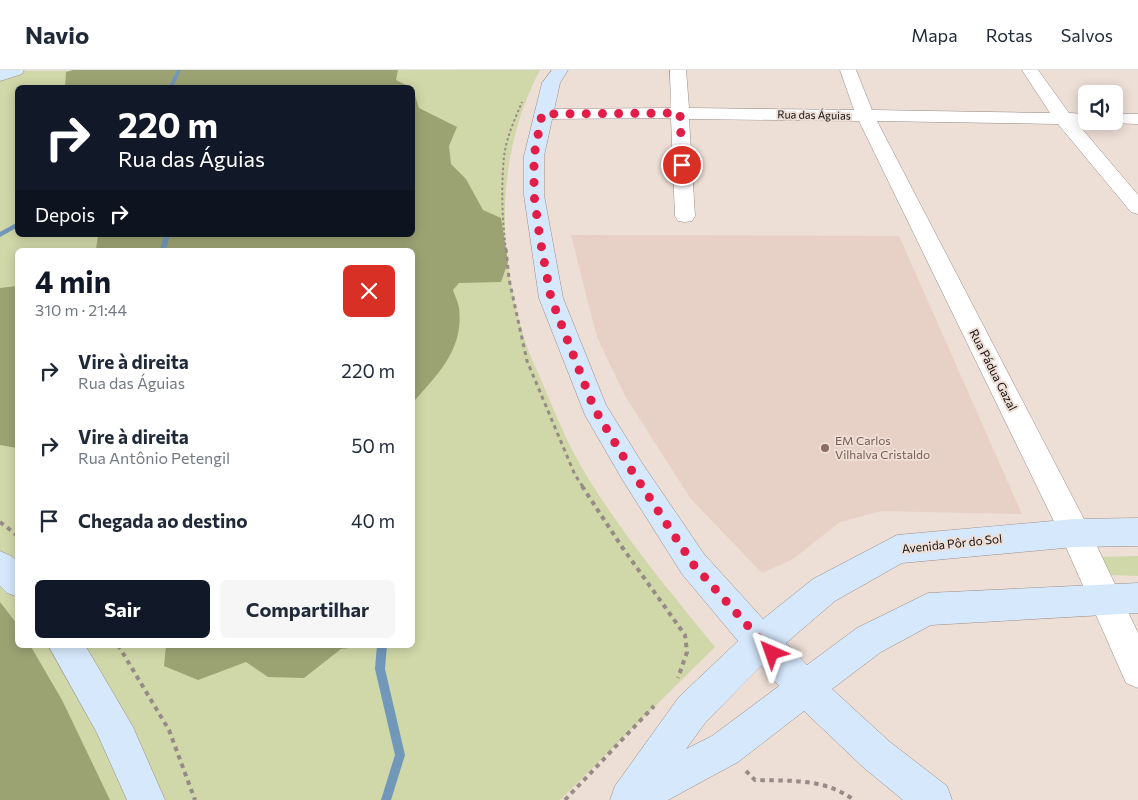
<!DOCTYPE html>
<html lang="pt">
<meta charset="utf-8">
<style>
:root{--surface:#fff;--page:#f6f6f7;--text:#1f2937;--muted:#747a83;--line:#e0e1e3;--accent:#111827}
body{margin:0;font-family:Commissioner,sans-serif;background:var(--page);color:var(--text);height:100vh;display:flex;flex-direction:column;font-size:19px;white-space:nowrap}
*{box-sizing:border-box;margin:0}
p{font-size:16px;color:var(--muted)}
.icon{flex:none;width:28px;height:28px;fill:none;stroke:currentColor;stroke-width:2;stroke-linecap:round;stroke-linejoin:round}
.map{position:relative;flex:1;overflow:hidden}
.sheet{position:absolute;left:15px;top:178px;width:400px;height:400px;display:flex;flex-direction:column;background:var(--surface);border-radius:8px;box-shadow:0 2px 12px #0003}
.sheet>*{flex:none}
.hud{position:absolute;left:15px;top:15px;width:400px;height:152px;border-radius:8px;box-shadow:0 2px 12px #0003;background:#111827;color:#fff;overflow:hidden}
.tools{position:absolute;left:1078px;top:15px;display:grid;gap:10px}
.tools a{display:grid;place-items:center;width:45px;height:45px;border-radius:8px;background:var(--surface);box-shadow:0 2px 12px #0003;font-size:25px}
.pin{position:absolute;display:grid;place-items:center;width:42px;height:42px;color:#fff;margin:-21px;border:2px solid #fff;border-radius:50%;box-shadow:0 1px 5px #0007}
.me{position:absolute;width:55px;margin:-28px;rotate:317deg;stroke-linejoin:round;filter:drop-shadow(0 0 4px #0008)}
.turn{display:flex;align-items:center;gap:18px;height:105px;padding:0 20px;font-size:22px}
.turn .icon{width:65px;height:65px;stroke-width:2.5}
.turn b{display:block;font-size:35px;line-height:42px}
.then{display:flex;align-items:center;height:48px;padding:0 20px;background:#0003;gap:10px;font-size:19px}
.round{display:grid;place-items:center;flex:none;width:52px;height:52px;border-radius:8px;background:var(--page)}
.summary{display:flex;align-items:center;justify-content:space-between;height:85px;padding:0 20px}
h1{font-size:30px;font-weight:700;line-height:38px;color:var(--accent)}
.button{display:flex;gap:10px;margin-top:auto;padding:10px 20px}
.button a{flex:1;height:58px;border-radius:8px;background:var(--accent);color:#fff;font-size:20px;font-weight:700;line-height:58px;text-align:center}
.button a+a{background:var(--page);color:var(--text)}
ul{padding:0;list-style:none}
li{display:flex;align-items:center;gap:15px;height:75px;padding:0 20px}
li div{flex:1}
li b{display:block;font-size:19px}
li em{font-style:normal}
header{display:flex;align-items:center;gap:30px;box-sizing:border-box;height:70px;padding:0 25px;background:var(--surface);border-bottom:1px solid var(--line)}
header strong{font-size:24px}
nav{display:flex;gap:28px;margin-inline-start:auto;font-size:18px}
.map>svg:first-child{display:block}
</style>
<header>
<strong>Navio</strong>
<nav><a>Mapa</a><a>Rotas</a><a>Salvos</a></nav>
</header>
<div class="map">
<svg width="1138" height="730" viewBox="0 0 1138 730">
<rect width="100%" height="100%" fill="#edded6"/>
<path fill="#e7d0c5" d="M571,165L899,166L1022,444L881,441L840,452L793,489L762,503L691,429L625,326L597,267Z"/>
<path fill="#d0d7a8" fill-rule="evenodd" d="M540,0C496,83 496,182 525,271C530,287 538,302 544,317C557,348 570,379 588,408C625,468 671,523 715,577L560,730H71L0,578V1ZM18,18H412V165H18ZM18,180H412V575H18Z
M1138,486V506L1107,505L1102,487Z"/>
<path fill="#9ca373" d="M73,0H398L396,10L410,17H65L66,2Z
M413,19L419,38L457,57L449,76L451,94L466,109L483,140L501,148L508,192L501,212L459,213L453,220C455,226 458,232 459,238C464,278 439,303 415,330L413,335L412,180H96L98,165H412Z
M17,216H18L17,378L0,375V218Z
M0,532L17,554L18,575H30L62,630L110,730H0Z
M166,575H372L341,579L304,608L268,607L246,592L198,610L164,596Z"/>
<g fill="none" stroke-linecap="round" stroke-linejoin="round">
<path fill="#7197b9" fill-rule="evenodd" d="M177,0H181L174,15L182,18L169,17V16Z
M18,152V157L0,167V162Z
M164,165H170L166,180H160Z
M377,575H387L385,599L405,685L391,730H381L395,685L375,599Z"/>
<defs>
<path id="street" d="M670,0H686L689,38L854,40L840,0H856L872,40L1050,43L1022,0H1038L1069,43L1086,44V51H1093L1086,54H1078L1138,125V144L1131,142L1058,54L877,51L1086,453L1138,563V618L1126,613L1062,468L859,51L689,49L695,146L692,151L685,152L678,151L675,146L671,48L543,49L537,48L534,44L537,40L543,39L671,38Z
M1114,44H1138V54L1108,53L1107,51H1114Z"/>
<path id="secondary" d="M0,0H24L22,4L0,11Z
M552,0H568L560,13L544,86V125L563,228L606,335L642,393L704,484L763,549L813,509L897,465L1075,449L1138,448V476L1075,477L902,493L835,531L786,573L807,595L857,558L928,523L1138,513V543L931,555L881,582L832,619L890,672L947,716L952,730H903L864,698L804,641L738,692L668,730H610L615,716L679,627L738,571L682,504L622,409L585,345L539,228L524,125V86L542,13ZM761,596L779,616L712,666L686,679L705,653Z
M0,481L11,486L18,491V527L7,523L0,516Z
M48,575H85L133,657L165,730H127L97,663Z"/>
</defs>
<use href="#street" stroke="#9b8d86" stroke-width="1"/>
<use href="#secondary" stroke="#9b8d86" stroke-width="1"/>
<path stroke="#968b86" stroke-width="2" stroke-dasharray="2.5 2.5" stroke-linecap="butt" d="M506,180C502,150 501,117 504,87C506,68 515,49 522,32"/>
<path stroke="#968b86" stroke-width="3" stroke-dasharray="4 4" stroke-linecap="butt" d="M506,179L509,209L527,291L575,405L583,417"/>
<path stroke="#968b86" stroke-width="4" stroke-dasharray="4.5 4.5" stroke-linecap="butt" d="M582,416L622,477L685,565L687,582L678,608
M0,452L18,466
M118,575L169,660L195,730
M746,701L755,710C790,711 824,708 854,730
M565,730L654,636"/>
<use href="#street" fill="#fff" fill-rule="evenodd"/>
<use href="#secondary" fill="#d6e8fc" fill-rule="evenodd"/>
</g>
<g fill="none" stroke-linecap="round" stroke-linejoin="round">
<path stroke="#e11d48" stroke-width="9" stroke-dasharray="0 16.2" d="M682,95L680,43L542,44L534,86V125L540,169L551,228L594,338L632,401L693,494L772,583"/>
</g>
<circle fill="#8d6e63" stroke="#edded6" stroke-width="2" cx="825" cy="378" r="5"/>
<g text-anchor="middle" stroke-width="4" stroke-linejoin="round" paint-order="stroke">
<g font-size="11" fill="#15100e" stroke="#edded6">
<text transform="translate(814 45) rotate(1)" y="4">Rua das Águias</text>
</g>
<g font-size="12" fill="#15100e" stroke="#edded6">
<text transform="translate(993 300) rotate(63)" y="4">Rua Pádua Gazal</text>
<text transform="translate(952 474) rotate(-6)" y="4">Avenida Pôr do Sol</text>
</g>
<g font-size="12" fill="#785e54" stroke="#edded6" text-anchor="start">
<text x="835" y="375">EM Carlos<tspan x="835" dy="14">Vilhalva Cristaldo</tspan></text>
</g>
</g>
</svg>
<div class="tools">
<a><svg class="icon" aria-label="sound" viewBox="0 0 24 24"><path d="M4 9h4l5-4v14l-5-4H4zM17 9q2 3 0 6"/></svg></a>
</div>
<div class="pin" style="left:682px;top:95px;background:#d93025"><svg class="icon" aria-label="arrive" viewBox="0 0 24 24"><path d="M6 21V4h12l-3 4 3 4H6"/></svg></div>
<svg class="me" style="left:772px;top:583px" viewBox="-20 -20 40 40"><path d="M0-17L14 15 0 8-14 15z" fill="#e11d48" stroke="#fff" stroke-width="4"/></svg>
<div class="hud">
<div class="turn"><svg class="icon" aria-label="right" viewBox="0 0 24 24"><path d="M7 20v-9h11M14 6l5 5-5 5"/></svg><div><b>220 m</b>Rua das Águias</div></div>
<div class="then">Depois<svg class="icon" aria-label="right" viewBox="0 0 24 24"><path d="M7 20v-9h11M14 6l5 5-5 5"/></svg></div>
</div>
<section class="sheet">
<div class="summary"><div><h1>4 min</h1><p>310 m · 21:44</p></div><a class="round" style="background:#d93025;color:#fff"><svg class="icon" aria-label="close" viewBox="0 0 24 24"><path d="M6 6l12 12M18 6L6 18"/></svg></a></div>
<ul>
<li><svg class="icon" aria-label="right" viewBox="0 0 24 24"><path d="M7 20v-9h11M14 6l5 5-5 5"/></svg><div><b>Vire à direita</b><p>Rua das Águias</p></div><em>220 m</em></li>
<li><svg class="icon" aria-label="right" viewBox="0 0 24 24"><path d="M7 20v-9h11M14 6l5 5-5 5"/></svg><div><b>Vire à direita</b><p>Rua Antônio Petengil</p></div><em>50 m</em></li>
<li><svg class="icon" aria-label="arrive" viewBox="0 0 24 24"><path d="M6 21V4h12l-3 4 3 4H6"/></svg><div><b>Chegada ao destino</b></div><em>40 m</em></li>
</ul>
<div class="button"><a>Sair</a><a>Compartilhar</a></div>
</section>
</div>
